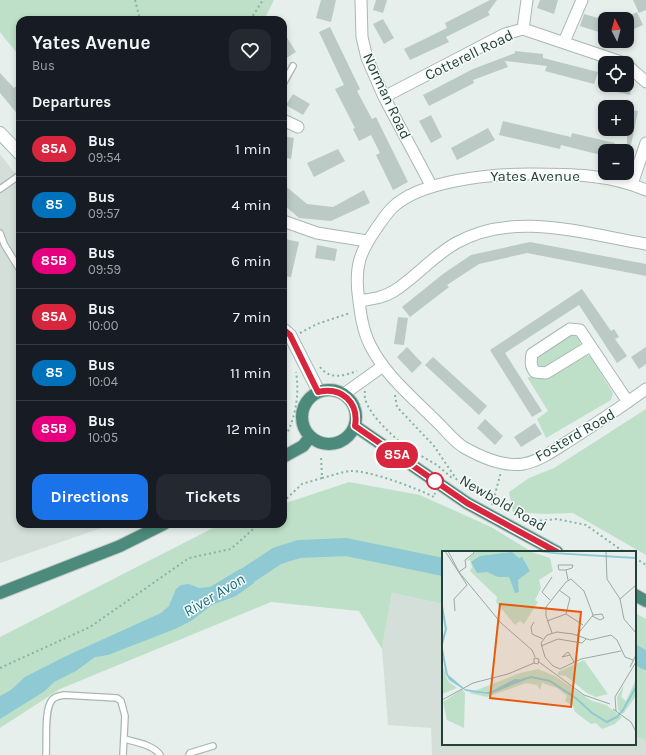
<!DOCTYPE html>
<meta charset="utf-8">
<style>
:root{--surface:#171b24;--page:#242831;--text:#f1f3f6;--muted:#9ea1a6;--line:#363941;--accent:#1a73e8}
body{margin:0;font-family:Karla,sans-serif;background:var(--page);color:var(--text);height:100vh;display:flex;flex-direction:column;font-size:15px;white-space:nowrap}
*{box-sizing:border-box;margin:0}
p{font-size:13px;color:var(--muted)}
.icon{flex:none;width:22px;height:22px;fill:none;stroke:currentColor;stroke-width:2;stroke-linecap:round;stroke-linejoin:round}
.map{position:relative;flex:1;overflow:hidden}
.panel{position:absolute;left:16px;top:16px;width:271px;height:512px;display:flex;flex-direction:column;background:var(--surface);border-radius:12px;box-shadow:0 2px 6px #0003}
.panel>*{flex:none}
.badge{padding:0 8px;border-radius:13px;font-size:14px;line-height:26px}
.needle{width:26px;rotate:354deg}
.tools{position:absolute;left:598px;top:12px;display:grid;gap:8px}
.tools a{display:grid;place-items:center;width:36px;height:36px;border-radius:8px;background:var(--surface);box-shadow:0 2px 6px #0003;font-size:20px}
.map>.badge{position:absolute;translate:-50% -50%;box-shadow:0 0 0 2px #fff}
h2{padding:0 16px;font-size:15px;line-height:36px}
.round{display:grid;place-items:center;flex:none;width:42px;height:42px;border-radius:12px;background:var(--page)}
.overview{display:flex;align-items:center;justify-content:space-between;height:68px;padding:0 16px}
h1{font-size:19px;font-weight:700;line-height:30px}
.cta{display:flex;gap:8px;margin-top:auto;padding:8px 16px}
.cta a{flex:1;height:46px;border-radius:12px;background:var(--accent);color:#fff;font-size:16px;font-weight:700;line-height:46px;text-align:center}
.cta a+a{background:var(--page);color:var(--text)}
ul{padding:0;list-style:none}
li{display:flex;align-items:center;gap:12px;height:56px;padding:0 16px;border-top:1px solid var(--line)}
li div{flex:1}
li b{display:block;font-size:15px}
li em{font-style:normal}
li .badge{min-width:44px;font-weight:700;text-align:center}
.map>svg:first-child{display:block}
.built{fill:#d4dfda}
.green{fill:#bfe0c8}
.water{fill:#8ec9d4}
.lines{fill:none;stroke-linecap:round;stroke-linejoin:round}
.river{stroke:#8ec9d4;stroke-width:18}
.building{fill:#bbcac4}
.service-casing{stroke:#a8b8b2;stroke-width:8}
.minor-casing{stroke:#a8b8b2;stroke-width:13}
.secondary-casing{stroke:#a4bbb3;stroke-width:14}
.trunk-casing{stroke:#c2cac8;stroke-width:14}
.path{stroke:#86b3a5;stroke-width:2;stroke-dasharray:2 3;stroke-linecap:butt}
.service{stroke:#fff;stroke-width:5.5}
.minor{stroke:#fff;stroke-width:11}
.secondary{stroke:#fff;stroke-width:12}
.trunk{stroke:#4c8a7c;stroke-width:12}
.line-casing{stroke:#fff;stroke-width:9}
.line{stroke:#d7263d;stroke-width:6}
.stop-dot{fill:#fff;stroke:#d7263d;stroke-width:2}
.labels{text-anchor:middle;dominant-baseline:central;stroke-width:3;stroke-linejoin:round;paint-order:stroke}
.street-label{font-size:15px;fill:#24423a;stroke:#f7fbf9}
.water-label{font-size:16px;font-style:italic;fill:#1c6f80;stroke:#f7fbf9}
.inset-river{fill:none;stroke:#8ec9d4;stroke-width:2}
.inset-road{fill:none;stroke:#98aaa4;stroke-width:1}
.view{fill:#e8590c;fill-opacity:0.15;stroke:#e8590c;stroke-width:2}
.inset-edge{fill:none;stroke:#24423a;stroke-width:2}
</style>
<div class="map">
<svg width="646" height="755" viewBox="0 0 646 755">
<rect width="100%" height="100%" fill="#e6efeb"/>
<path class="built" d="M 0,154 L 13,171 L 20,175 L 20,524 L 113,524 L 0,563 Z
M 392,593 L 443,604 L 443,744 L 635,744 L 635,736 L 646,741 L 646,755 L 432,755 L 431,728 L 388,725 L 382,649 Z"/>
<path class="green" d="M 0,0 L 274,0 L 264,20 L 20,20 L 20,57 L 0,32 Z
M 571,335 L 576,336 L 581,340 L 580,345 L 544,369 L 538,368 L 535,365 L 536,358 Z
M 583,354 L 590,356 L 613,393 L 611,400 L 546,438 L 537,419 L 548,411 L 527,377 L 549,377 Z
M 646,409 L 646,555 L 573,513 L 544,514 L 513,512 L 509,492 L 529,478 L 554,468 Z
M 349,482 L 420,495 L 491,527 L 532,552 L 443,552 L 443,604 L 392,593 L 382,649 L 359,611 L 271,602 L 60,689 L 0,728 L 0,637 L 215,527 L 223,524 L 283,524 L 283,504 Z
M 635,613 L 646,619 L 646,741 L 635,736 Z"/>
<path class="water" d="M 240,569 L 254,583 L 236,596 L 212,605 L 191,621 L 175,629 L 108,655 L 95,657 L 76,671 L 54,682 L 45,691 L 0,719 L 0,696 L 11,690 L 25,677 L 64,657 L 161,613 L 169,606 L 176,589 L 181,585 L 189,584 L 199,588 L 210,587 Z"/>
<g class="lines">
<path class="river" d="M 227,589 L 277,556 L 299,549 L 346,547 L 443,567
M 635,654 L 646,661"/>
</g>
<path class="building" d="M 321,0 L 336,0 L 331,22 L 316,18 Z
M 376,0 L 387,0 L 383,13 L 373,10 Z
M 490,0 L 497,0 L 488,12 L 490,15 L 446,37 L 449,42 L 410,60 L 404,49 L 447,28 L 445,23 Z
M 540,0 L 558,0 L 554,14 L 537,8 Z
M 633,0 L 646,0 L 646,10 L 639,13 Z
M 637,12 L 643,25 L 627,32 L 627,17 Z
M 584,14 L 605,20 L 605,34 L 580,26 Z
M 383,19 L 394,38 L 384,44 L 373,24 Z
M 330,27 L 360,89 L 357,91 L 372,119 L 376,117 L 408,182 L 393,190 L 376,155 L 380,153 L 371,135 L 359,141 L 353,129 L 355,128 L 335,89 L 344,85 L 319,32 Z
M 283,31 L 296,52 L 283,60 Z
M 515,51 L 543,54 L 543,58 L 598,72 L 594,84 L 545,71 L 547,66 L 505,61 L 508,67 L 473,80 L 474,83 L 429,106 L 423,95 L 473,69 L 515,53 Z
M 0,73 L 14,88 L 20,83 L 20,117 L 0,93 Z
M 600,85 L 632,85 L 630,95 L 599,88 Z
M 293,94 L 310,104 L 303,115 L 286,105 Z
M 627,109 L 638,111 L 631,145 L 627,145 Z
M 431,115 L 442,137 L 431,143 L 419,121 Z
M 503,121 L 571,137 L 572,133 L 615,143 L 613,151 L 605,151 L 605,156 L 561,145 L 560,149 L 499,135 Z
M 488,128 L 495,140 L 457,160 L 451,148 Z
M 283,136 L 294,138 L 291,159 L 283,157 Z
M 338,149 L 345,161 L 314,177 L 307,163 Z
M 283,184 L 307,204 L 333,207 L 364,190 L 370,203 L 331,221 L 299,218 L 283,204 Z
M 285,239 L 299,242 L 291,277 L 283,276 L 283,249 Z
M 530,242 L 646,264 L 646,276 L 527,253 L 479,264 L 447,285 L 449,287 L 410,317 L 402,307 L 443,274 L 471,255 Z
M 317,245 L 337,249 L 335,261 L 315,258 Z
M 582,289 L 611,331 L 614,329 L 619,337 L 615,339 L 627,356 L 617,363 L 579,305 L 505,353 L 542,411 L 532,417 L 490,350 Z
M 398,317 L 408,318 L 404,345 L 394,344 Z
M 407,347 L 422,363 L 412,373 L 397,357 Z
M 646,347 L 646,364 L 639,369 L 631,357 Z
M 433,357 L 487,406 L 479,415 L 425,365 Z
M 485,419 L 503,436 L 495,445 L 477,428 Z
M 535,423 L 542,434 L 521,447 L 514,437 Z"/>
<g class="lines">
<defs>
<path id="service" d="M 283,84 L 293,66
M 0,189 L 20,175
M 0,233 L 4,244 L 20,270
M 124,739 C 135,742 154,745 160,755
M 46,755 C 47,742 44,709 52,700 C 55,696 59,696 64,695 L 117,698 L 121,701 L 125,716 L 123,755
M 189,755 L 190,753 L 213,746"/>
<path id="minor" d="M 361,0 L 362,37 L 367,58 L 384,97 L 432,187
M 523,29 L 527,0
M 564,42 L 582,0
M 627,65 L 646,82
M 384,97 L 505,34 L 523,29 L 624,63
M 283,120 L 298,127
M 632,184 L 646,143
M 646,190 C 609,174 569,174 530,174 C 492,174 420,180 392,208 C 386,214 381,222 376,229 C 360,252 355,266 358,293 C 360,310 362,329 370,345 C 385,375 411,396 434,419 C 444,428 454,442 465,448 C 481,457 504,467 523,464 C 539,461 553,451 567,442 C 594,425 620,408 646,389
M 283,221 L 317,233 L 367,241
M 359,301 C 371,299 383,298 394,291 C 416,277 433,256 456,243 C 514,210 585,234 646,244
M 590,346 L 546,373 L 535,372 C 530,366 531,361 532,354 L 570,329 L 580,330 L 628,402
M 344,394 L 383,366"/>
<path id="secondary" d="M 0,133 L 20,154
M 283,329 L 290,335 L 319,392"/>
<path id="trunk" d="M302 417a27 27 0 1 1 54 0a27 27 0 1 1-54 0Z
M 355,426 L 467,503 L 557,552
M 283,457 L 303,446 L 310,437
M 0,593 L 120,546 L 164,524
M 635,595 L 646,601"/>
</defs>
<use href="#service" class="service-casing"/>
<use href="#minor" class="minor-casing"/>
<use href="#secondary" class="secondary-casing"/>
<use href="#trunk" class="trunk-casing"/>
<path class="path" d="M 135,0 L 140,20
M 250,20 L 263,0
M 300,333 L 317,324 L 350,313
M 320,367 C 330,380 344,376 357,371
M 365,391 C 361,408 390,433 401,443
M 395,395 L 397,407 L 434,446 L 459,483
M 283,440 C 295,422 300,394 296,372
M 413,451 L 437,465 L 452,478
M 322,478 C 331,476 341,472 350,471 C 369,470 416,488 434,497 L 435,493
M 283,502 L 302,484 L 322,478 L 321,455
M 492,505 L 501,472
M 525,522 L 557,519 L 586,525 L 624,552
M 635,558 L 646,565
M 0,668 L 90,627 L 189,558 L 231,549 L 259,524"/>
<use href="#service" class="service"/>
<use href="#minor" class="minor"/>
<use href="#secondary" class="secondary"/>
<use href="#trunk" class="trunk"/>
</g>
<g class="lines">
<defs>
<path id="line" d="M 283,329 L 290,335 L 318,392 C 342,386 359,403 355,426 L 467,503 L 557,552"/>
</defs>
<use href="#line" class="line-casing"/>
<use href="#line" class="line"/>
</g>
<circle class="stop-dot" cx="435" cy="481" r="8"/>
<g class="labels">
<g class="street-label">
<text transform="translate(469 55) rotate(-26)">Cotterell Road</text>
<text transform="translate(387 96) rotate(65)">Norman Road</text>
<text x="535" y="176">Yates Avenue</text>
<text transform="translate(575 435) rotate(-30)">Fosterd Road</text>
<text transform="translate(503 503) rotate(30)">Newbold Road</text>
</g>
<g class="water-label">
<text transform="translate(214 595) rotate(-31)">River Avon</text>
</g>
</g>
<g transform="translate(442 551)">
<rect width="194" height="194" fill="#e6efeb"/>
<path d="M 34,0 L 87,0 L 108,7 L 111,20 L 97,29 L 99,37 L 93,49 L 96,51 L 82,73 L 78,70 L 73,74 L 54,51 L 55,46 L 28,20 L 30,16 L 28,9 L 24,10 ZM 142,109 L 166,143 L 154,146 L 145,142 L 124,125 L 116,124 L 116,121 ZM 0,113 L 6,130 L 15,137 L 0,143 ZM 96,118 L 113,125 L 150,150 L 164,154 L 180,166 L 173,173 L 160,178 L 154,172 L 149,173 L 133,161 L 131,155 L 123,150 L 125,145 L 115,137 L 100,132 L 98,139 L 95,134 L 84,132 L 45,146 L 27,142 L 78,122 ZM 194,128 L 194,145 L 181,163 L 176,159 L 175,146 L 182,134 L 179,146 L 184,150 ZM 20,138 L 23,142 L 22,177 L 5,169 L 1,151 Z" fill="#bfe0c8"/>
<path d="M 91,0 L 194,6 L 194,8 L 112,3 ZM 70,1 L 77,7 L 80,6 L 88,20 L 76,29 L 77,41 L 73,42 L 67,26 L 56,26 L 45,21 L 35,22 L 29,11 L 38,5 ZM 3,121 L 23,138 L 42,141 L 48,141 L 73,128 L 83,129 L 48,143 L 37,142 L 24,140 L 7,129 Z" fill="#8ec9d4"/>
<path class="inset-river" d="M 0,55 L 4,78 L 0,93M 0,98 L 5,124M 79,129 L 89,126 L 108,130 L 135,148 L 150,162 L 165,171 L 175,166 L 181,159 L 194,136"/>
<path class="inset-road" d="M 3,0 L 25,34M 6,0 L 17,21 L 59,72 L 90,99 L 93,106M 164,0 L 165,28 L 178,48 L 182,68 L 194,82M 124,19 L 130,17 L 131,14 L 116,14 L 117,19 L 124,19 L 126,29M 17,21 L 24,16 L 23,9 L 32,2 L 31,0M 117,39 L 128,47 L 124,63M 178,48 L 194,34M 108,49 L 100,41 L 110,26M 13,60 L 12,48 L 25,34M 150,65 L 158,69 L 162,67 L 160,63 L 151,64M 105,70 L 124,63 L 141,74M 92,71 L 89,76 L 90,83 L 101,88M 110,82 L 104,65 L 104,56 L 124,31 L 129,28 L 142,40 L 151,64 L 135,84M 99,95 L 116,88 L 140,92 L 144,88M 179,100 L 139,108 L 118,118 L 111,115 L 103,106 L 99,92 L 105,84 L 115,81 L 131,83 L 148,89 L 169,84 L 175,89 L 183,106 L 191,109M 128,104 L 120,106 L 126,101 L 127,102 L 132,111M 97,111 L 142,144 L 168,153M 188,116 L 194,104M 0,149 L 31,132 L 66,123 L 92,112 L 96,113 L 97,108 L 92,107 L 92,112M 171,158 L 189,171 L 194,181M 174,160 L 173,146 L 194,111"/>
<path class="view" d="M 58,53 L 139,61 L 129,156 L 48,147 Z"/>
<rect width="194" height="194" class="inset-edge"/>
</g>
</svg>
<div class="tools">
<a><svg class="needle" viewBox="-14 -14 28 28"><path d="M0-13l5 13h-10z" fill="#e53935"/><path d="M0 13l5-13h-10z" fill="#9ea1a6"/></svg></a>
<a><svg class="icon" aria-label="locate" viewBox="0 0 24 24"><circle cx="12" cy="12" r="6"/><path d="M12 2v4M12 18v4M2 12h4M18 12h4"/></svg></a>
<a>+</a>
<a>−</a>
</div>
<b class="badge" style="left:397px;top:455px;background:#d7263d;color:#fff">85A</b>
<section class="panel">
<div class="overview"><div><h1>Yates Avenue</h1><p>Bus</p></div><a class="round"><svg class="icon" aria-label="heart" viewBox="0 0 24 24"><path d="M12 20l-8-8c-3-5 5-10 8-4 3-6 11-1 8 4z"/></svg></a></div>
<h2>Departures</h2>
<ul>
<li><span class="badge" style="background:#d7263d;color:#fff">85A</span><div><b>Bus</b><p>09:54</p></div><em>1 min</em></li>
<li><span class="badge" style="background:#0072bc;color:#fff">85</span><div><b>Bus</b><p>09:57</p></div><em>4 min</em></li>
<li><span class="badge" style="background:#e6007e;color:#fff">85B</span><div><b>Bus</b><p>09:59</p></div><em>6 min</em></li>
<li><span class="badge" style="background:#d7263d;color:#fff">85A</span><div><b>Bus</b><p>10:00</p></div><em>7 min</em></li>
<li><span class="badge" style="background:#0072bc;color:#fff">85</span><div><b>Bus</b><p>10:04</p></div><em>11 min</em></li>
<li><span class="badge" style="background:#e6007e;color:#fff">85B</span><div><b>Bus</b><p>10:05</p></div><em>12 min</em></li>
</ul>
<div class="cta"><a>Directions</a><a>Tickets</a></div>
</section>
</div>
